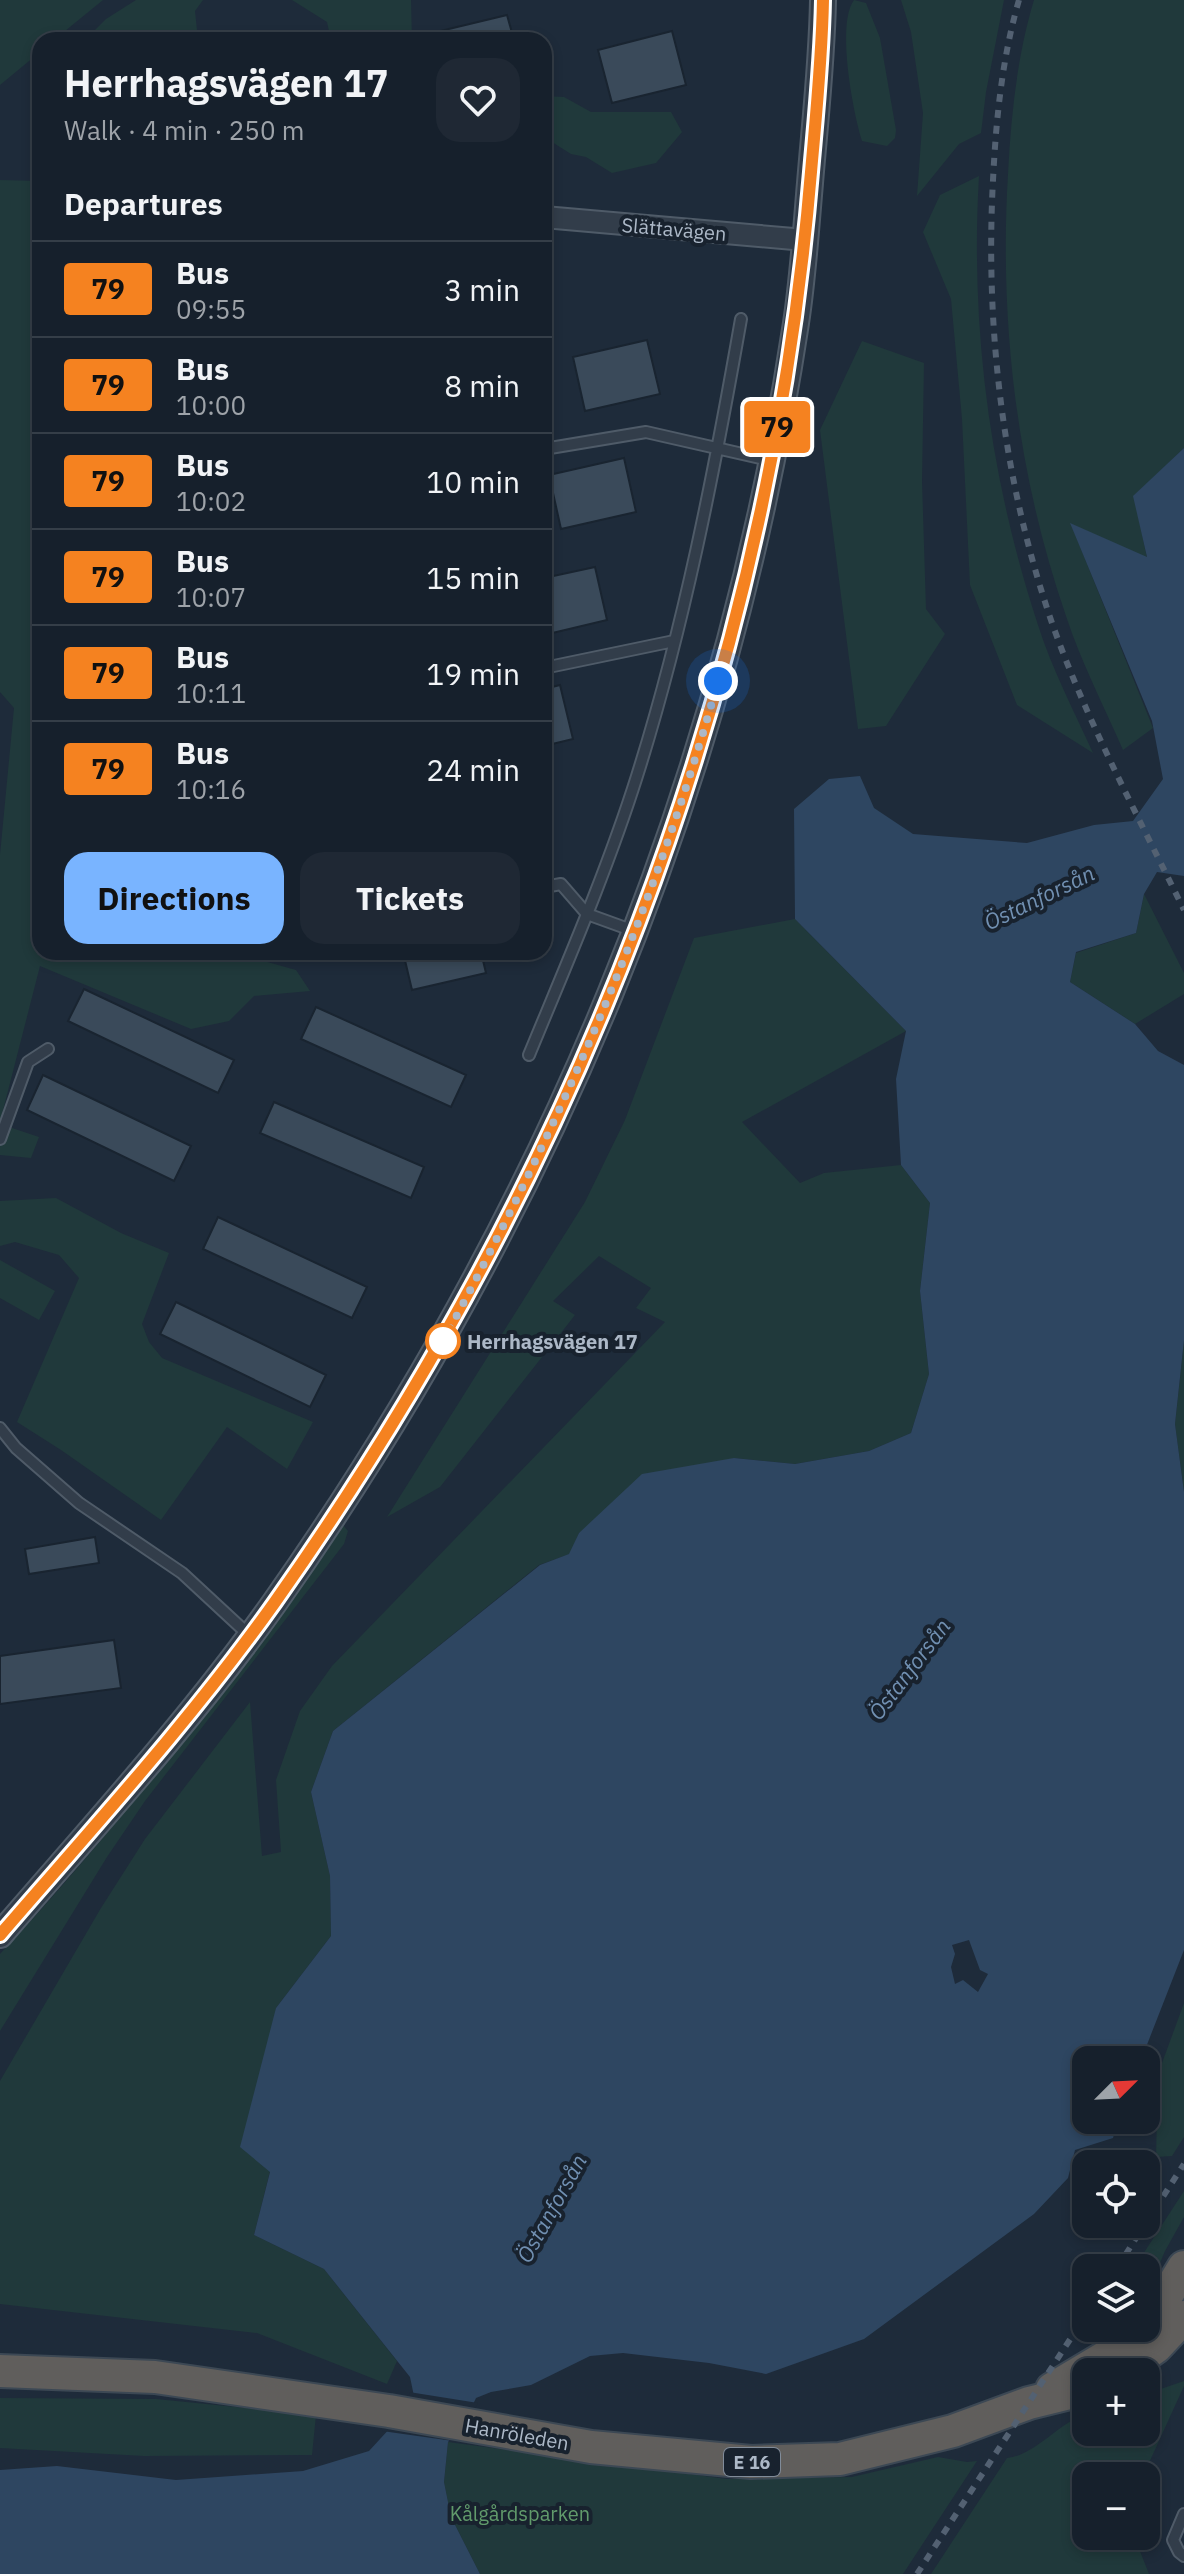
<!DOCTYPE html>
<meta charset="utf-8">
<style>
:root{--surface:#16202c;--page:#1f2834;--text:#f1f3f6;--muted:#9ea3a9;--line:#353e48;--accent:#79b4ff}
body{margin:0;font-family:"IBM Plex Sans",sans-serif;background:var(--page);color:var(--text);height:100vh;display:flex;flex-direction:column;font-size:30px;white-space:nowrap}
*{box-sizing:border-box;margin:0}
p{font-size:26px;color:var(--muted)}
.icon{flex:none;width:44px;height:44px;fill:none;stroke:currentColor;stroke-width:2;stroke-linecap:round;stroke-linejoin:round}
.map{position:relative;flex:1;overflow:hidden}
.sheet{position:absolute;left:32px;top:32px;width:520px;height:928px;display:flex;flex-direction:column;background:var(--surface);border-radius:24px;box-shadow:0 4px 12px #0003,0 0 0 2px var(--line)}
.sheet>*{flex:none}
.badge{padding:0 16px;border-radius:6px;font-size:28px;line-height:52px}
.needle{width:52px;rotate:66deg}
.controls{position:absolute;left:1072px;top:2046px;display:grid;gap:16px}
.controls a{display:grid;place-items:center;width:88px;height:88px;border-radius:16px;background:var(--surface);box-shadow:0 4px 12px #0003,0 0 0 2px var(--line);font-size:40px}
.you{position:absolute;width:40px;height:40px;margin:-20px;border:6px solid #fff;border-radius:50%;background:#1a73e8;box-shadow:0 0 0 12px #1a73e833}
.map>.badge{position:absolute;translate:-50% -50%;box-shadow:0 0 0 4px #fff}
h2{padding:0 32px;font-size:30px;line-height:72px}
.round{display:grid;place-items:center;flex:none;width:84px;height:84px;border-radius:24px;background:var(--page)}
.summary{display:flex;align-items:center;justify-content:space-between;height:136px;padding:0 32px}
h1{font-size:38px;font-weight:700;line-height:60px}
.button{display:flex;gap:16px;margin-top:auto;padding:16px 32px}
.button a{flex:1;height:92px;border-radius:24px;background:var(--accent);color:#111;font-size:32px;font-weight:700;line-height:92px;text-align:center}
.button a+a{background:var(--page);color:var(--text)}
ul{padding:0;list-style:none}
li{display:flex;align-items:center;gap:24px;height:96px;padding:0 32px;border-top:2px solid var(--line)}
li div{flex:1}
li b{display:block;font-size:30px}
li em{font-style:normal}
li .badge{min-width:88px;font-weight:700;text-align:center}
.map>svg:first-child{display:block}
.green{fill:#20393b}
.water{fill:#2e4661;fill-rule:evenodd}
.pier{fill:#1e2b3a}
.building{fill:#3a4a5a;stroke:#192430;stroke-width:2}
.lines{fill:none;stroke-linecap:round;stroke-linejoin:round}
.service-casing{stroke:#4f5b68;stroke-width:14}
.minor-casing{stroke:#4f5b68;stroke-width:24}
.tertiary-casing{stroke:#4f5b68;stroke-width:28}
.trunk-casing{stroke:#3c4854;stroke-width:36}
.service{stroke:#323d4a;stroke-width:10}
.minor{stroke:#323d4a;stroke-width:20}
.tertiary{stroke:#323d4a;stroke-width:24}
.trunk{stroke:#605e5c;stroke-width:32}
.rail{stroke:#536172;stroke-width:6;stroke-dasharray:8 8;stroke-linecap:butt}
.line-casing{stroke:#fff;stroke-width:18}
.line{stroke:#f58220;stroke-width:12}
.walk{stroke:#acb8c7;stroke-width:8;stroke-dasharray:0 14.4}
.stop-dot{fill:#fff;stroke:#f58220;stroke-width:4}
.labels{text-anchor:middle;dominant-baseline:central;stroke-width:8;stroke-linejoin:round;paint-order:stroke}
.shield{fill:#18222e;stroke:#808b99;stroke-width:2}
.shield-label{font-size:18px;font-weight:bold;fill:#acb8c7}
.street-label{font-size:20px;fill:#acb8c7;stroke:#18222e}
.stop-label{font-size:20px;font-weight:bold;fill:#acb8c7;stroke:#18222e;text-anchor:start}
.park-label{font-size:20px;fill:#619a6b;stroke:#18222e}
.water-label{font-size:22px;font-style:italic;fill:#7190b2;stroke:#18222e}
</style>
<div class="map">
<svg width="1184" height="2574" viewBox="0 0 1184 2574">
<rect width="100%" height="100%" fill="#1e2b3a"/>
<path class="green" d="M 0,0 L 103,0 L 54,40 L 40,40 L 40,52 L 0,85 Z
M 136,0 L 203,0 L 195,11 L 198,40 L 85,40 L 106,19 Z
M 292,0 L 411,0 L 412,40 L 331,40 L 327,22 Z
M 854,0 L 866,3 L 880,38 L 896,130 L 895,138 L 887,146 L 862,141 C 853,112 836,24 854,0 Z
M 901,0 L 1004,0 L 986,92 L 981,133 L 959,144 L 917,196 L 923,113 L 911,32 Z
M 1034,0 L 1184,0 L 1184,448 L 1134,496 L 1147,558 L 1071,524 L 1153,728 L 1123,750 C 1104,706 1081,662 1066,616 C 1017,474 999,323 1008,174 C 1011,116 1017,56 1034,0 Z
M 544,96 L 564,97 L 591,112 L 671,112 L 682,132 L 656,163 L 612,173 L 586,157 L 571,154 L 544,137 Z
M 979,176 C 970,328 990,479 1038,625 C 1052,669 1074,711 1093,753 L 1017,705 L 970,585 L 962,419 L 951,299 L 923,232 L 940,195 Z
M 0,180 L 40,181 L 40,952 L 232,952 L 296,970 L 310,991 L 254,996 L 229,1021 L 191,1029 L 40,966 L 0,1122 L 0,855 L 14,708 L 0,692 Z
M 862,341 L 924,363 L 922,481 L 926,609 L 945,634 L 886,726 L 858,729 L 820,430 Z
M 1144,894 L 1184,973 L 1184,994 L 1135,1024 L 1070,982 L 1076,953 L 1136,933 Z
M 795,919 L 906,1031 L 742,1122 L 800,1183 L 824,1173 L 901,1165 L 930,1203 L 920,1291 L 929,1374 L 911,1433 L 869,1451 L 795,1464 L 734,1458 L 579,1533 L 570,1554 L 539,1565 L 333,1731 L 311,1792 L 330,1876 L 331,1936 L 276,2008 L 270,2171 L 254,2235 L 324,2269 L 397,2361 L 387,2384 L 257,2333 L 0,2304 L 0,2081 L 101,1908 L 145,1839 L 250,1702 L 262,1856 L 281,1852 L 276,1780 L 300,1711 L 332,1666 L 665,1322 L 636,1308 L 651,1288 L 599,1256 L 553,1301 L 575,1315 L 440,1487 L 387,1517 L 585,1202 L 625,1120 L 694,938 Z
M 0,1124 L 39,1137 L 31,1158 L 0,1155 Z
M 56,1198 L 121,1233 L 169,1253 L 142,1324 L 149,1342 L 162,1358 L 313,1422 L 287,1469 L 227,1427 L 161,1520 L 61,1450 L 17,1422 L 79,1278 L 59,1255 L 15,1242 L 0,1246 L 0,1201 Z
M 0,1260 L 55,1291 L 39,1320 L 0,1298 Z
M 1184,1340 L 1184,1492 L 1175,1424 Z
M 338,1519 L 348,1531 L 344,1544 L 145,1801 L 107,1857 L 0,2031 L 0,1954 C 77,1873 146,1786 215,1698 C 259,1642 311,1586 338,1519 Z
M 1184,2003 L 1184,2137 L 1172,2156 L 1156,2157 L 1158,2074 Z
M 1184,2191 L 1184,2217 L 1165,2251 L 1146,2296 L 1146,2268 L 1134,2268 Z
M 1184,2381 L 1184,2386 L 1143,2476 L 1086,2476 L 1086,2536 L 1134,2536 L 1149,2574 L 931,2574 L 1007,2458 C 1036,2455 1058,2423 1086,2414 L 1086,2432 L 1146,2432 L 1146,2394 Z
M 0,2398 L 156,2399 L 316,2415 L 312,2455 L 144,2456 L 0,2448 Z
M 448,2442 L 727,2479 L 852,2477 L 938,2457 L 967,2462 L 977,2461 L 903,2574 L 480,2574 L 451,2517 L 444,2482 Z"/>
<path class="water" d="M 1184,448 L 1184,876 L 1157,872 L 1144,894 L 1136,933 L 1076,952 L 1070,982 L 1135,1024 L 1158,1051 L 1184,1065 L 1184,1340 L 1175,1424 L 1184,1492 L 1184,1950 L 1141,2060 L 1086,2060 L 1086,2120 L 1118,2120 L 1113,2138 L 1075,2150 L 1068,2178 L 1034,2214 L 864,2339 L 766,2374 L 709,2363 L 623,2353 L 590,2356 L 531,2385 L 491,2392 L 476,2398 L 466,2419 L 448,2442 L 444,2482 L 451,2517 L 480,2574 L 0,2574 L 0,2470 L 57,2466 L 176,2480 L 303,2471 L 369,2451 L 415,2401 L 410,2377 L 324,2269 L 254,2235 L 270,2172 L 240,2147 L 276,2008 L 331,1936 L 330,1876 L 311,1792 L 333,1731 L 540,1565 L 569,1554 L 579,1533 L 642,1474 L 734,1458 L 795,1464 L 869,1451 L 911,1433 L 929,1374 L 920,1291 L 930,1203 L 901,1165 L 896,1079 L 906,1031 L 795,919 L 794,809 L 829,779 L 860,776 L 874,808 L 913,834 L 1027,843 L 1094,825 L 1133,821 L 1163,779 L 1152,721 L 1070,523 L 1147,557 L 1133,496 ZM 969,1940 L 980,1970 L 988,1974 L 978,1992 L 963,1980 L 955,1984 L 951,1967 L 955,1954 L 952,1945 Z"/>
<path class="pier" d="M 409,2392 L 478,2403 L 469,2421 L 453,2441 L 382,2431 L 411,2399 Z"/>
<path class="building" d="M 507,15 L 514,40 L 429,40 L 428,34 Z
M 672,31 L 686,85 L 612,103 L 598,50 Z
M 647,340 L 660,394 L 585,411 L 573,357 Z
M 624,458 L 636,512 L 561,529 L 549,475 Z
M 595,567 L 607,620 L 544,635 L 544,578 Z
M 560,685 L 573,739 L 544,746 L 544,689 Z
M 403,952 L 481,952 L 486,973 L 412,990 Z
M 84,989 L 234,1060 L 218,1093 L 68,1021 Z
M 316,1007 L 466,1075 L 451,1107 L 301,1039 Z
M 43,1075 L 191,1146 L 174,1181 L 27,1110 Z
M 274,1102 L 424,1167 L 411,1198 L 260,1133 Z
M 218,1217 L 367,1287 L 352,1318 L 203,1249 Z
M 176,1302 L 326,1375 L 310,1407 L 160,1334 Z
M 95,1537 L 99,1563 L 29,1574 L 25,1549 Z
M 114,1640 L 121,1688 L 0,1704 L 0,1656 Z"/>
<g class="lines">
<defs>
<path id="service" d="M 544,449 L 646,432 L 769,460
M 544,668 L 674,641
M 544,887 L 561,884 L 587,914 L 634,931
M 529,1055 C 567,963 607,871 637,776 C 684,627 714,473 741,319
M 0,1139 L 28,1062 L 48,1049
M 0,1428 L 16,1448 L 79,1503 L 182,1573 L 250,1636
M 1184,2514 L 1173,2540 L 1179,2552 L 1184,2556"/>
<path id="minor" d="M 544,217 L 805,240"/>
<path id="tertiary" d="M 0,1935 C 94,1826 192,1719 275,1602 C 545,1219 726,787 796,323 C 803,277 806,230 810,183 C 815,122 822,61 823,0"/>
<path id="trunk" d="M 1146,2323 L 1160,2306 L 1184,2267
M 0,2371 L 155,2377 L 389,2411 L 591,2447 L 751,2462 L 840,2459 L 953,2431 L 1029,2403 L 1086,2389
M 1121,2372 L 1156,2347 L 1184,2317
M 1052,2389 L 1114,2352 L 1141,2328"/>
</defs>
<use href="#service" class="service-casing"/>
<use href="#minor" class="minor-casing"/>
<use href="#tertiary" class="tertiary-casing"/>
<use href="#trunk" class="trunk-casing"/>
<use href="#service" class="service"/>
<use href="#minor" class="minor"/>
<use href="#tertiary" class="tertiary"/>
<use href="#trunk" class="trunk"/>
<path class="rail" d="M 1019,0 C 1002,58 996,120 993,180 C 985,329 1003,481 1052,623 C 1087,722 1138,816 1184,910
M 1146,2223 L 1184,2164
M 1117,2268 L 1145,2224
M 917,2574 L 1086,2315"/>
</g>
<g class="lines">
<defs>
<path id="line" d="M 0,1935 C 94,1826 192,1719 275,1602 C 573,1180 768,689 811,172 C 816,115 822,58 823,0"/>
</defs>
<use href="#line" class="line-casing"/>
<use href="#line" class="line"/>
<path class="walk" d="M 443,1341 C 557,1131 654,912 718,681"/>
</g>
<circle class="stop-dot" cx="443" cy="1341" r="16"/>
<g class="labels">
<rect class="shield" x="724" y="2448" width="56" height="28" rx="6"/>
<g class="shield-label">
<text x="752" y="2462">E 16</text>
</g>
<g class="street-label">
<text transform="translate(674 229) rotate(5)">Slättavägen</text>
<text transform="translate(517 2434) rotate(10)">Hanröleden</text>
</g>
<g class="stop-label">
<text x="467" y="1341">Herrhagsvägen 17</text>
</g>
<g class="park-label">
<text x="520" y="2513">Kålgårdsparken</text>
</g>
<g class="water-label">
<text transform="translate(1039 897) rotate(-26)">Östanforsån</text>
<text transform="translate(909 1669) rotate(-53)">Östanforsån</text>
<text transform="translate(551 2208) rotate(-61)">Östanforsån</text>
</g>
</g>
</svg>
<div class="controls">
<a><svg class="needle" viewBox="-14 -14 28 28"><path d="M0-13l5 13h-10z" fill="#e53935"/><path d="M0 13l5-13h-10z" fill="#9ea3a9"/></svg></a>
<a><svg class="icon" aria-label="locate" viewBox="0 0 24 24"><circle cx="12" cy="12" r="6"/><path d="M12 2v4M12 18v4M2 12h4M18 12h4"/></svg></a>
<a><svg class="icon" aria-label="layers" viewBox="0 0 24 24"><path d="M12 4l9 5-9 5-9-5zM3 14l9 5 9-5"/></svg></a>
<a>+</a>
<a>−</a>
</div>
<div class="you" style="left:718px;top:681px"></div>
<b class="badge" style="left:777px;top:427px;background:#f58220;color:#111">79</b>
<section class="sheet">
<div class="summary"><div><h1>Herrhagsvägen 17</h1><p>Walk · 4 min · 250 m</p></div><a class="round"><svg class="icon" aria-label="heart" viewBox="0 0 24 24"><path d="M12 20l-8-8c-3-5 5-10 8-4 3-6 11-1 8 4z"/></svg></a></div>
<h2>Departures</h2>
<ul>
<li><span class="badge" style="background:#f58220;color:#111">79</span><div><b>Bus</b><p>09:55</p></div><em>3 min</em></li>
<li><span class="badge" style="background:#f58220;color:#111">79</span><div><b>Bus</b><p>10:00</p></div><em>8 min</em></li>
<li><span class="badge" style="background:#f58220;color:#111">79</span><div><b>Bus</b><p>10:02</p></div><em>10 min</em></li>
<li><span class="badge" style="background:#f58220;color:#111">79</span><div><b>Bus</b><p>10:07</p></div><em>15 min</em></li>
<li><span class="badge" style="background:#f58220;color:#111">79</span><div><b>Bus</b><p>10:11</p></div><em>19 min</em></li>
<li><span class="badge" style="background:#f58220;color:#111">79</span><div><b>Bus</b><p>10:16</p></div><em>24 min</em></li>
</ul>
<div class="button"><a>Directions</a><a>Tickets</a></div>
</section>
</div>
